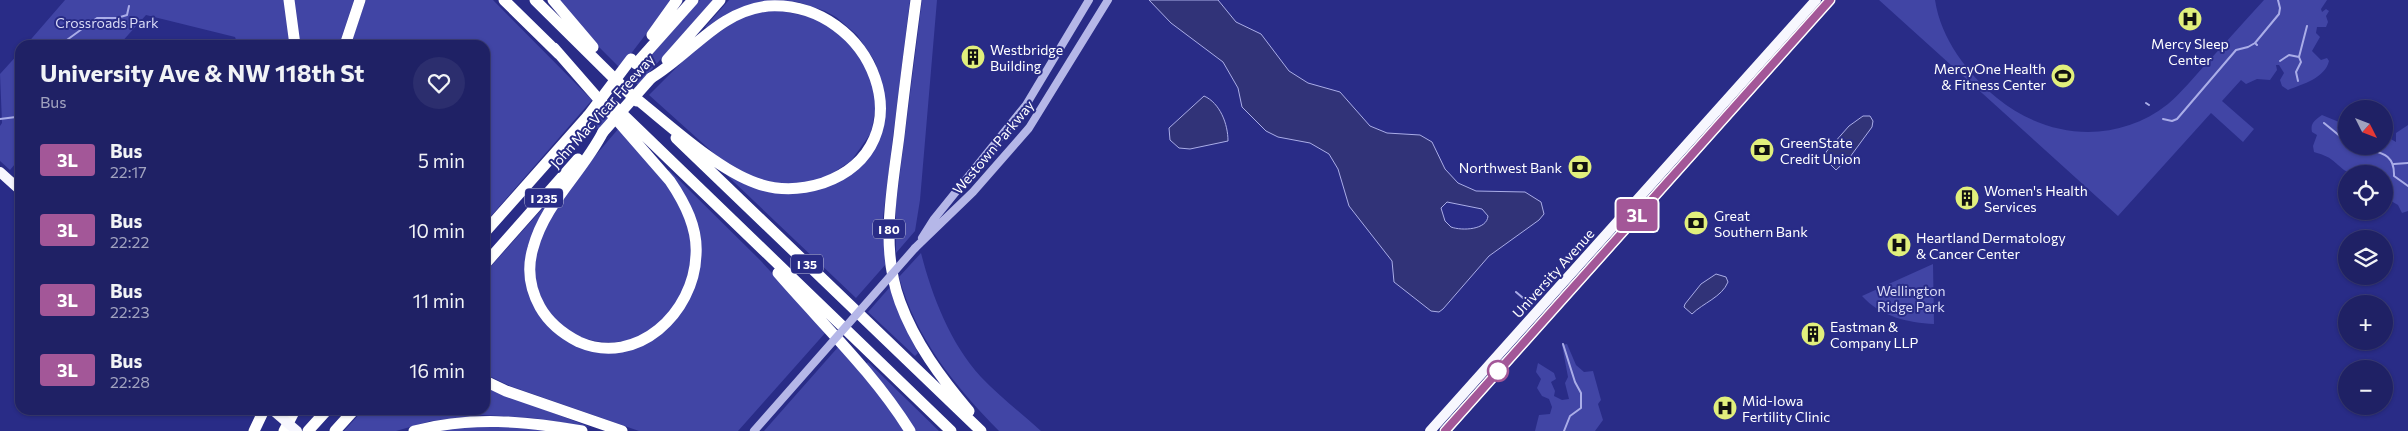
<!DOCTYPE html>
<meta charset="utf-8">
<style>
:root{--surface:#1f2165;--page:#2c2e6e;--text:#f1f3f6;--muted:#a1a3bf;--line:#3c3e79}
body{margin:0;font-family:Commissioner,sans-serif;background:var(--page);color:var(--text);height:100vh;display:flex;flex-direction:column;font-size:19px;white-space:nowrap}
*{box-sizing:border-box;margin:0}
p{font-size:16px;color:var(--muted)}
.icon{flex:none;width:28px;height:28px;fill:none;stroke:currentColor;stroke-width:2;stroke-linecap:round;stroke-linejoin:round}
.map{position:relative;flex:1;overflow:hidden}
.side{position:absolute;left:15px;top:40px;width:475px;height:375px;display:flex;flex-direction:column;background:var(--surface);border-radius:15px;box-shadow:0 1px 4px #0004,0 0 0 1px var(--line)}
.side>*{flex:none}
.badge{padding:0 10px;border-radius:4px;font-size:18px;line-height:32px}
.needle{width:32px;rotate:132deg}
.tools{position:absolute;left:2338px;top:100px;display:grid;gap:10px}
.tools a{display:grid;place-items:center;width:55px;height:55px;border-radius:50%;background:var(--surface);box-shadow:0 1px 4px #0004,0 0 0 1px var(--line);font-size:25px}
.map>.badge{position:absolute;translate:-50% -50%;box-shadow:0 0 0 2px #fff}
.round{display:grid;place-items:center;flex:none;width:52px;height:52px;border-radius:26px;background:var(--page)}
.head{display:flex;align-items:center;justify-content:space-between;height:85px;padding:0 25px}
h1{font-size:24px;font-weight:700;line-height:38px}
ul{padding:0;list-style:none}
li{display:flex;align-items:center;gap:15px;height:70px;padding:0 25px}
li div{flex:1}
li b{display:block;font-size:19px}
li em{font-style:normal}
li .badge{min-width:55px;font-weight:700;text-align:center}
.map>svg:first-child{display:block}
.green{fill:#4145a5}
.water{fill:#313378;stroke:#aaade8;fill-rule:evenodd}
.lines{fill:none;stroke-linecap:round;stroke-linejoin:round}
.stream{stroke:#aaade8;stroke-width:2}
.minor{stroke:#b5b7e8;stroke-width:8}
.major{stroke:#f7f7fe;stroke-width:10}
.highway{stroke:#fff;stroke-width:11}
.minor-bridge{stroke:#b5b7e8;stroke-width:8}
.major-bridge{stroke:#f7f7fe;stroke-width:10}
.highway-bridge{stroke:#fff;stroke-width:11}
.line-casing{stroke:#fff;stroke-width:11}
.line{stroke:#a35798;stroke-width:8}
.stop-dot{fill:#fff;stroke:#a35798;stroke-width:2.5}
.labels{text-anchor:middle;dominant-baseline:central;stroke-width:4;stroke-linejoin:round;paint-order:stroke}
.shield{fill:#292c87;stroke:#bfc0db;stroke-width:1}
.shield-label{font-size:12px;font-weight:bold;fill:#fff}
.park-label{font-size:14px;fill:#d9daf6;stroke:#292c87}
.poi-label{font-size:14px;fill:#fff;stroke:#292c87;text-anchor:start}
.street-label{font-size:14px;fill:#fff;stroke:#292c87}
</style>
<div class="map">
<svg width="2408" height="431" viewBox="0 0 2408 431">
<rect width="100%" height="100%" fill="#292c87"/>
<path class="green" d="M 65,0 L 286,0 L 292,45 L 238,45 L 235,37 L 146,15 L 119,45 L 26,45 Z
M 293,0 L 354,0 L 339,45 L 299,45 Z
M 366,0 L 493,0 L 592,100 L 485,223 L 485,45 L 350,45 Z
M 559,0 L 672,0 L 620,68 L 594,42 Z
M 700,0 L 713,0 L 638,85 L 631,78 Z
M 729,0 L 910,0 L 883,217 L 886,264 L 856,298 L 716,165 L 777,191 L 852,170 L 885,111 L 879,73 L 874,60 L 857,35 L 836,17 L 825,11 L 798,2 L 785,1 L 771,1 L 707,28 L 705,27 Z
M 922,0 L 937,0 L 920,200 L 915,231 L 896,253 L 896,204 Z
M 1879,0 L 1935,0 C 1941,39 1967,73 1997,98 C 2047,139 2116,145 2168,104 C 2182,92 2193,78 2205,65 C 2225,43 2244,22 2264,0 L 2327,0 L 2321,9 L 2322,12 L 2326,9 L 2329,11 L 2326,16 L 2328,22 L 2326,27 L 2317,27 L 2316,33 L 2320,37 L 2312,51 L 2321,60 L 2327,58 L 2329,61 C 2325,78 2303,84 2288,90 L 2282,86 L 2280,80 L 2284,73 L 2279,65 L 2276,65 L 2277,70 L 2270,80 L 2257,79 L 2246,84 L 2241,80 L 2222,101 L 2254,129 L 2243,142 L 2211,113 L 2118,216 Z
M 772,9 L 825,20 L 862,54 L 877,100 L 871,133 L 851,161 L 828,176 L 806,183 L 783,184 L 756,179 L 718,157 L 649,95 L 697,47 L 745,15 Z
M 20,52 L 20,158 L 10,170 L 0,161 L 0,126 L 2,123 L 0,74 Z
M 601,110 L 609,118 L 599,128 L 595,129 L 592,125 L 592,120 Z
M 2346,114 L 2346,146 L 2384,146 L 2384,135 L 2396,142 L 2396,133 L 2408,125 L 2408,211 L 2402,213 L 2398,205 L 2384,197 L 2384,174 C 2372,174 2354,177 2344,170 C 2331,159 2331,157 2314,152 L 2313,146 L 2317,135 L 2312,132 C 2310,123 2315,120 2322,115 L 2339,122 Z
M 619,128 C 632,144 645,159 658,175 C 664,181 671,188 675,195 C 681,206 690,225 691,237 C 697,298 651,357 587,339 C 565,333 550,317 541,297 C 532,277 533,251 542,231 C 561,193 592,160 619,128 Z
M 669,170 L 760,260 L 826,332 L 738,431 L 639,431 L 510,386 L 485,374 L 485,273 L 550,200 L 531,242 L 541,314 L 601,351 L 672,322 L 700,252 L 666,172 Z
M 921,253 C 932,296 950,343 981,377 C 999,396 1021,413 1041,431 L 999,431 C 955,386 916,339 899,277 Z
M 1933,264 L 1934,324 C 1908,323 1880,316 1862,296 Z
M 890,287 L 902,320 L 918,353 L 915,356 L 868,312 Z
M 1567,344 L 1576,365 L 1584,372 L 1593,371 L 1601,400 L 1598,404 L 1603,420 L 1595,431 L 1535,431 L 1539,415 L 1550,414 L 1552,407 L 1549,399 L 1542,396 L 1537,388 L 1541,379 L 1536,372 L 1538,363 L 1554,373 L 1556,379 L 1551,382 L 1555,391 L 1554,396 L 1562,400 L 1569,399 L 1565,383 L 1568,377 L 1562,345 Z
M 839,346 L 908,431 L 764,431 Z
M 868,362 L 939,431 L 913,431 L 864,366 Z
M 485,387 L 590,427 L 534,418 L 483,415 L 431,421 L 396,431 L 344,431 L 363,410 L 485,410 Z
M 483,424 L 561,431 L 428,431 Z"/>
<path class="water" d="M 1149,0 L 1218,0 L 1236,22 L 1261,34 L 1289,71 L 1308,83 L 1340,92 L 1370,126 L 1387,133 L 1420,135 L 1432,142 L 1445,169 L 1458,183 L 1476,191 L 1525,192 L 1541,202 L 1544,214 L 1539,220 L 1489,256 L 1443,309 L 1439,312 L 1431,311 L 1394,282 L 1392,261 L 1349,206 L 1338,169 L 1329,154 L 1310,143 L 1278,137 L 1266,131 L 1242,107 L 1238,88 L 1223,62 L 1171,23 ZM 1447,202 L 1482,209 L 1488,216 C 1487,230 1462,231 1451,227 L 1445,221 L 1441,208 Z
M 1204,96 C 1220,103 1228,124 1228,141 L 1190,149 L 1179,148 L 1170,140 L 1169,128 Z
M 1863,116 L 1870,116 L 1873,121 L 1872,127 L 1850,157 L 1836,170 L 1826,160 L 1826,152 L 1849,126 Z
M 1716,274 L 1726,277 L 1728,282 C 1722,297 1703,303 1692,314 L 1684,307 L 1685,304 L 1701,284 Z"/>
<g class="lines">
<path class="stream" d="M 2255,43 L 2279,14 L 2280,8 L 2278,0
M 60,45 L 97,18 L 117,18 L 127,15 L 129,6
M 2299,57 L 2307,26
M 2280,61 L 2289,55 L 2299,57 L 2301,62 L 2296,72 L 2298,81
M 2146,103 L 2149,105
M 0,119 L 16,117 L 20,112
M 2163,119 L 2172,121 L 2177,119 L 2236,50 L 2248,47 L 2255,43 L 2257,45
M 2324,123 L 2346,141
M 2360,146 C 2378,153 2395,152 2394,176 L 2408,186
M 2394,164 L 2408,163
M 1516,292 L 1523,298
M 1563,344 L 1575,382 L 1581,393 L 1581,408 L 1570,416 L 1564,431"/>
<path class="minor" d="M 922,238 L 934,219 L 1026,105 L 1089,0
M 915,248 L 973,192 L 1029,128 L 1108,0"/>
<path class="major" d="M 0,172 L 20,190
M 1430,431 L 1816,0
M 1445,431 L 1830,0"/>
<path class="highway" d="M 289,0 L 295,45
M 504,0 L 559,54
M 535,0 L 637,101
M 553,0 L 593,47
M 916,0 C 910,45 904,91 899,136 C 892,191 880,248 900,302 C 915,343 941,378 969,411
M 652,35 L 677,0
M 345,45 L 360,0
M 554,48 L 670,181 C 685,203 698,228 696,255 C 694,313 637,367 579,342 C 563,334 549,323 540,307 C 530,289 527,268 533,248 C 545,203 582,173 603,132
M 667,60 L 720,0
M 636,64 L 693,0
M 633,96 C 667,123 716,169 756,183 C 778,191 801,190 823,183 C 930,145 873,0 768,6 C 719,11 691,54 651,78
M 614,106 L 951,431
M 676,138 L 981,431
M 485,232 L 588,116
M 485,264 L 578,159
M 778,273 C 823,325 874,373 910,431
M 485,381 L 506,391 L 622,431
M 254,431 L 264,410
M 284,431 L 295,410
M 308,431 L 327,410
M 335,431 L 354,410
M 414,431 C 471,416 525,421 582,431"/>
<path class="minor-bridge" d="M 754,431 L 915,248"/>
<path class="major-bridge" d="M 276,413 L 297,431"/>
<path class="highway-bridge" d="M 588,116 L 631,59
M 603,132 L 651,78"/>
</g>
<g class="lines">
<defs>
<path id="line" d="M 1445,431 L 1830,0"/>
</defs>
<use href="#line" class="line-casing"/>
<use href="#line" class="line"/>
</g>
<defs>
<symbol id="hospital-disc" viewBox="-11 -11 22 22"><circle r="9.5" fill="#e1ef7c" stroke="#292c87"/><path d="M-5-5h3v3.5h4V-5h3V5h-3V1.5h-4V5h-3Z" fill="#111"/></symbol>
<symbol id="building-disc" viewBox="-11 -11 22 22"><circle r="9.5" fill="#e1ef7c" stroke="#292c87"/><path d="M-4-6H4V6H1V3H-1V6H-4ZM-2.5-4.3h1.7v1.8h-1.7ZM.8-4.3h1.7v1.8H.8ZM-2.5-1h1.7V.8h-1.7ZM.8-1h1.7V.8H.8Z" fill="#111"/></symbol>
<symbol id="stadium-disc" viewBox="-11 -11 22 22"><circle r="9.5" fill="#e1ef7c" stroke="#292c87"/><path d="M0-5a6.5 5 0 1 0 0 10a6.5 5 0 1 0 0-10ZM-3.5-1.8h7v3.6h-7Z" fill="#111"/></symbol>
<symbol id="bank-disc" viewBox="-11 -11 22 22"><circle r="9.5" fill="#e1ef7c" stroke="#292c87"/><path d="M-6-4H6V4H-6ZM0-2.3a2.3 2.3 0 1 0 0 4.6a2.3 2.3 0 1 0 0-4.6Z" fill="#111"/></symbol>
</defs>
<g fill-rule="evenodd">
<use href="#hospital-disc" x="2176" y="5" width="28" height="28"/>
<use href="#building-disc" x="959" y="43" width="28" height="28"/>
<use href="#stadium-disc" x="2049" y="62" width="28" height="28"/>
<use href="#bank-disc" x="1748" y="136" width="28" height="28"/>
<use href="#bank-disc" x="1566" y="153" width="28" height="28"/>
<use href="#building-disc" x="1953" y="184" width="28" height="28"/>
<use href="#bank-disc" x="1682" y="209" width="28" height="28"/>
<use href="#hospital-disc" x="1885" y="231" width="28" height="28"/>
<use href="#building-disc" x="1799" y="320" width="28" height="28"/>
<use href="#hospital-disc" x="1711" y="394" width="28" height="28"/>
</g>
<circle class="stop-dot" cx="1498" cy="371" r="10"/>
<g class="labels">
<g class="shield">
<rect x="525" y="188.5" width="38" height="19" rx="4"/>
<rect x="873" y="219.5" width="32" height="19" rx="4"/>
<rect x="791" y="254.5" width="32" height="19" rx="4"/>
</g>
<g class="shield-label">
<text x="544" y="198">I 235</text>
<text x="889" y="229">I 80</text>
<text x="807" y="264">I 35</text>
</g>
<g class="park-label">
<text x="107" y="22">Crossroads Park</text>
<text x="1911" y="290">Wellington<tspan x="1911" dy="16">Ridge Park</tspan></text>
</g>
<g class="poi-label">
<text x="2190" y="43" text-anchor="middle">Mercy Sleep<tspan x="2190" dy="16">Center</tspan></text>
<text x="990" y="49">Westbridge<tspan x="990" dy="16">Building</tspan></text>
<text x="2046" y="68" text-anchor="end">MercyOne Health<tspan x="2046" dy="16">&amp; Fitness Center</tspan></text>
<text x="1780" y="142">GreenState<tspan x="1780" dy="16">Credit Union</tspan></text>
<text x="1562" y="167" text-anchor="end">Northwest Bank</text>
<text x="1984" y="190">Women's Health<tspan x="1984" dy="16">Services</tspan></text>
<text x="1714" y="215">Great<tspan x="1714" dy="16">Southern Bank</tspan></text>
<text x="1916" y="237">Heartland Dermatology<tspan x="1916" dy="16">&amp; Cancer Center</tspan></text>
<text x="1830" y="326">Eastman &amp;<tspan x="1830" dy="16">Company LLP</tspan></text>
<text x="1742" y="400">Mid-Iowa<tspan x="1742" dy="16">Fertility Clinic</tspan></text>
</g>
<g class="street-label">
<text transform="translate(602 111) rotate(-48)">John MacVicar Freeway</text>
<text transform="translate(993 147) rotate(-50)">Westown Parkway</text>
<text transform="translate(1553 273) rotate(-48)">University Avenue</text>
</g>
</g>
</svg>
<div class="tools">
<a><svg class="needle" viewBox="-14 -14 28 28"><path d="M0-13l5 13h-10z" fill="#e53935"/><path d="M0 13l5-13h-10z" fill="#a1a3bf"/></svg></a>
<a><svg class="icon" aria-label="locate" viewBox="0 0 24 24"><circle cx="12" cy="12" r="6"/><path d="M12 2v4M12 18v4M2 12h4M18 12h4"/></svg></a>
<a><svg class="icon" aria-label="layers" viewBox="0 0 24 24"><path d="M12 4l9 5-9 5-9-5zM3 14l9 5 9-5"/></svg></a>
<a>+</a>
<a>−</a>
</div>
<b class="badge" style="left:1637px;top:215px;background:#a35798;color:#fff">3L</b>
<section class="side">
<div class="head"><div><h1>University Ave &amp; NW 118th St</h1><p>Bus</p></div><a class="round"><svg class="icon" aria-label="heart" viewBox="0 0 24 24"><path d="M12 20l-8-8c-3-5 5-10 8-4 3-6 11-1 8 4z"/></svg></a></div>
<ul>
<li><span class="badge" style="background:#a35798;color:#fff">3L</span><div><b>Bus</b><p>22:17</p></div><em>5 min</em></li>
<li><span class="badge" style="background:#a35798;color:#fff">3L</span><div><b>Bus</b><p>22:22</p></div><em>10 min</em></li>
<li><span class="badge" style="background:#a35798;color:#fff">3L</span><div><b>Bus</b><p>22:23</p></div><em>11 min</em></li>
<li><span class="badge" style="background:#a35798;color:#fff">3L</span><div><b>Bus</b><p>22:28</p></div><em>16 min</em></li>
</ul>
</section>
</div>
